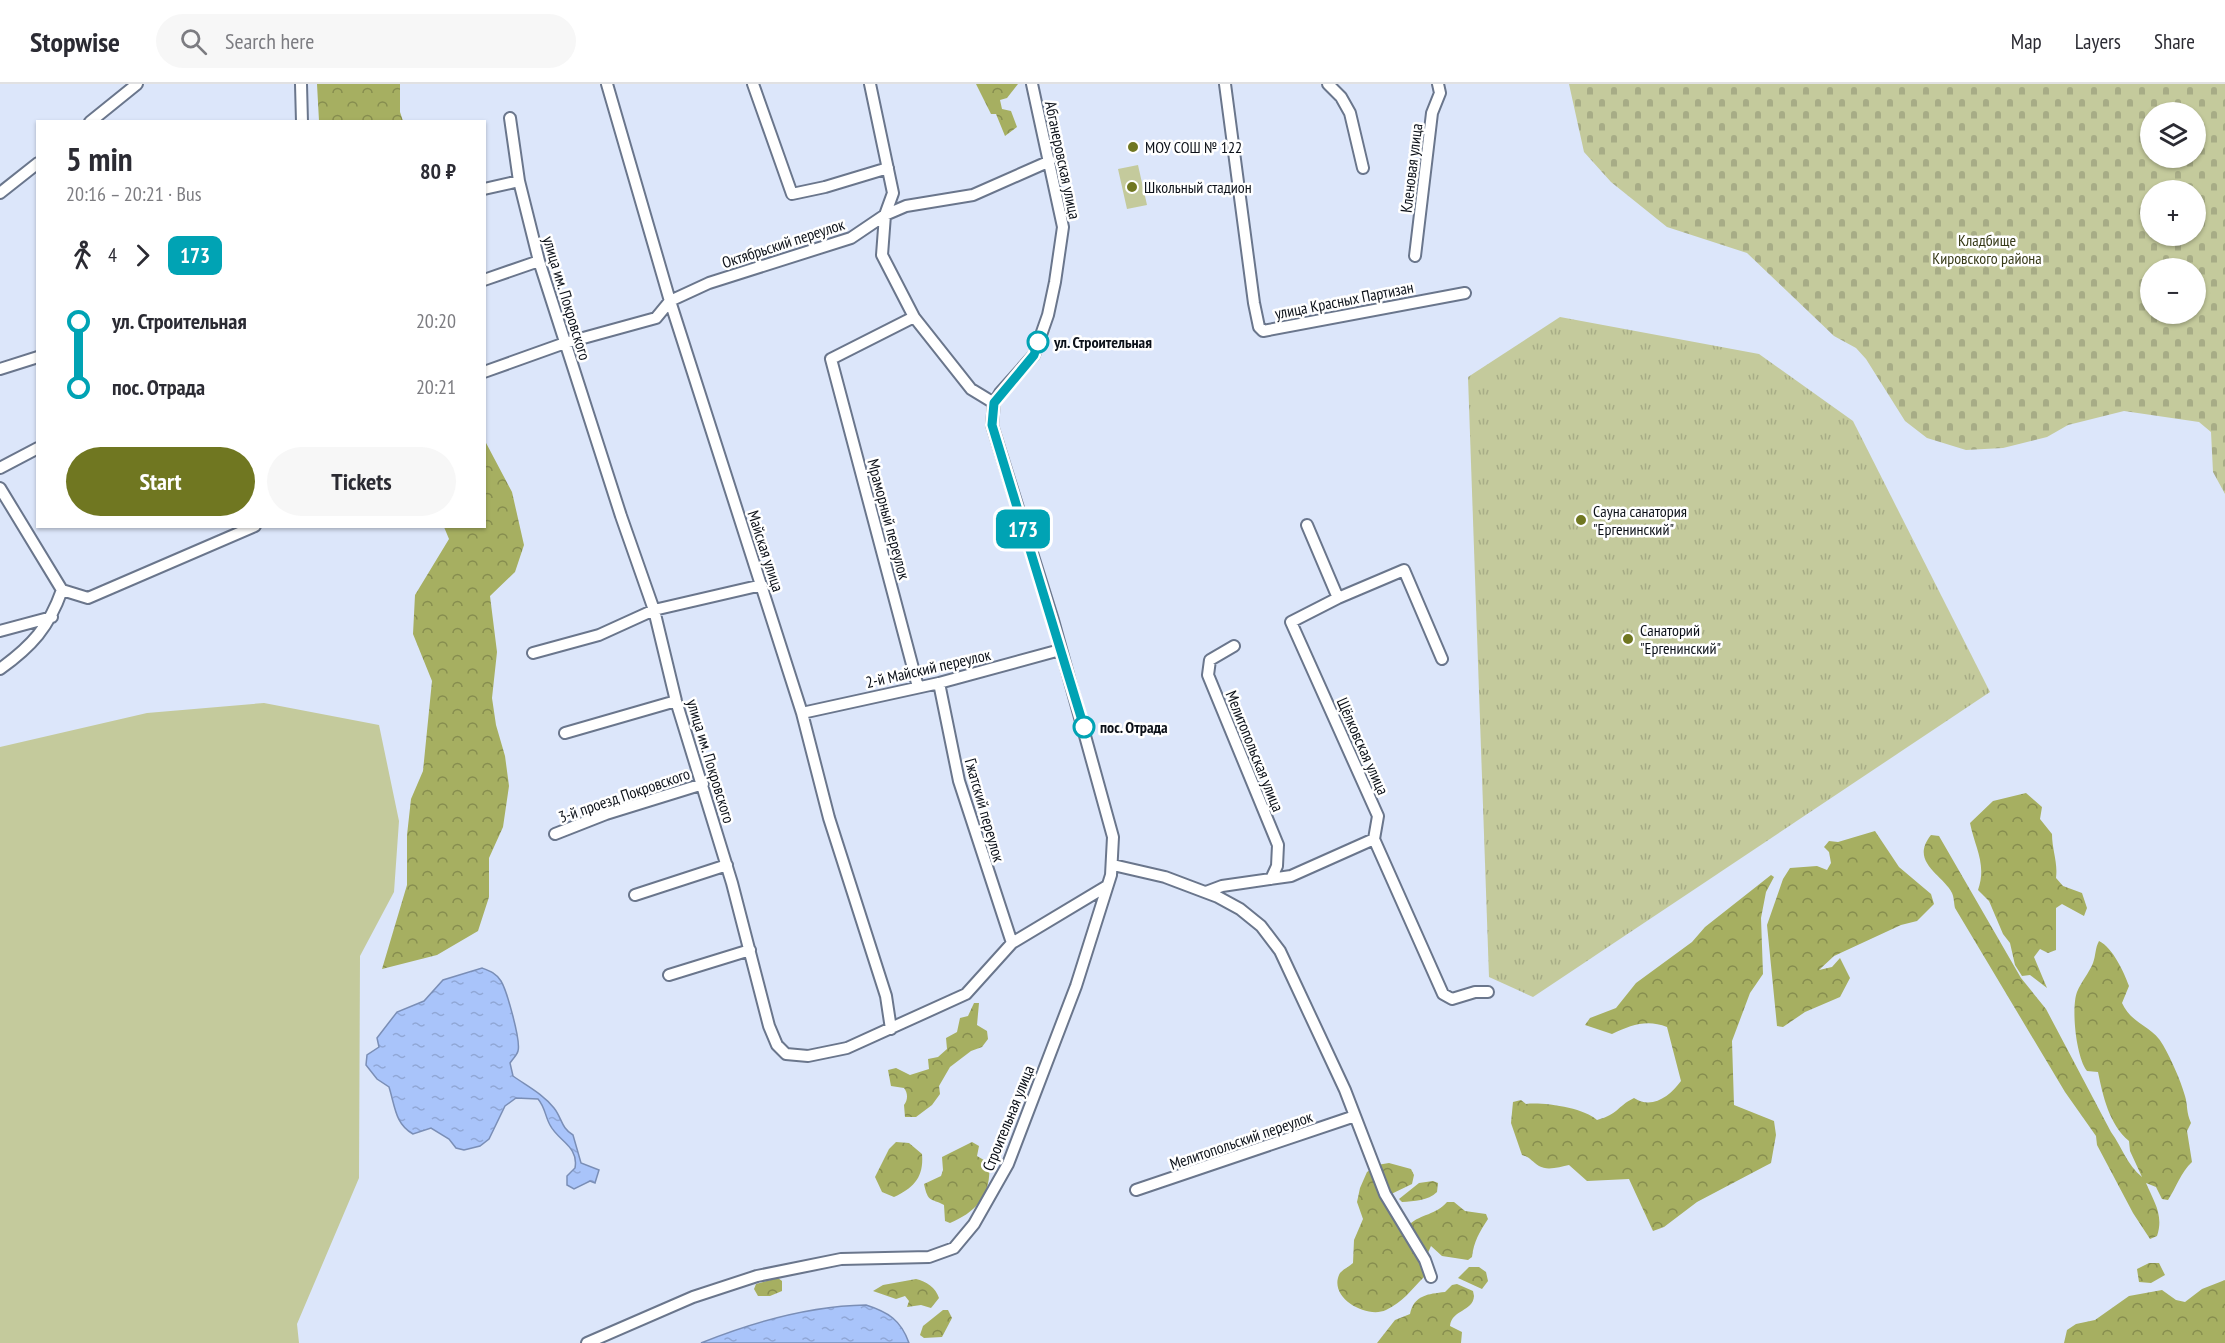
<!DOCTYPE html>
<meta charset="utf-8">
<style>
:root{--surface:#fff;--page:#f7f7f7;--text:#2b2b33;--muted:#7c7c81;--line:#e1e1e2;--accent:#707721}
body{margin:0;font-family:"PT Sans Narrow",sans-serif;background:var(--page);color:var(--text);height:100vh;display:flex;flex-direction:column;font-size:22px;white-space:nowrap}
*{box-sizing:border-box;margin:0}
p{font-size:20px;color:var(--muted)}
.icon{flex:none;width:33px;height:33px;fill:none;stroke:currentColor;stroke-width:2;stroke-linecap:round;stroke-linejoin:round}
.map{position:relative;flex:1;overflow:hidden}
.panel{position:absolute;left:36px;top:36px;width:450px;height:408px;display:flex;flex-direction:column;background:var(--surface);border-radius:0px;box-shadow:0 2px 4px #0004}
.panel>*{flex:none}
.badge{padding:0 12px;border-radius:9px;font-size:21px;line-height:39px}
.controls{position:absolute;left:2140px;top:18px;display:grid;gap:12px}
.controls a{display:grid;place-items:center;width:66px;height:66px;border-radius:50%;background:var(--surface);box-shadow:0 2px 4px #0004;font-size:30px}
.map>.badge{position:absolute;translate:-50% -50%;box-shadow:0 0 0 3px #fff}
.legs{display:flex;align-items:center;gap:9px;height:66px;padding:0 30px;font-size:20px}
.legs p{margin-inline-start:auto}
.overview{display:flex;align-items:center;justify-content:space-between;height:102px;padding:0 30px}
h1{font-size:33px;font-weight:700;line-height:45px}
.cta{display:flex;gap:12px;margin-top:auto;padding:12px 30px}
.cta a{flex:1;height:69px;border-radius:36px;background:var(--accent);color:#fff;font-size:24px;font-weight:700;line-height:69px;text-align:center}
.cta a+a{background:var(--page);color:var(--text)}
ul{padding:0 30px;list-style:none}
li{display:flex;align-items:center;gap:21px;height:66px;font-size:22px}
li i{display:grid;place-items:center;width:9px;height:100%;margin:0 8px;background:currentColor}
li i::after{content:'';width:15px;height:15px;margin:-8px;border:4px solid;border-radius:50%;background:var(--surface)}
li p{margin-inline-start:auto}
li:first-child i{background:linear-gradient(#0000 50%,currentColor 0)}
li:last-child i{background:linear-gradient(currentColor 50%,#0000 0)}
header{display:flex;align-items:center;gap:36px;box-sizing:border-box;height:84px;padding:0 30px;background:var(--surface);border-bottom:2px solid var(--line)}
header strong{font-size:28px}
nav{display:flex;gap:33px;margin-inline-start:auto;font-size:21px}
.search{width:420px;height:54px;background:var(--page);display:flex;align-items:center;gap:15px;box-sizing:border-box;padding:0 21px;border-radius:33px;color:var(--muted);font-size:22px}
.map>svg:first-child{display:block}
.forest{fill:url(#forest-crowns)}
.cemetery{fill:url(#cemetery-stones);fill-rule:evenodd}
.park{fill:url(#park-tufts)}
.garden{fill:#c4ca9c}
.water{fill:url(#water-ripples);stroke:#7a8eb6;stroke-width:1.5}
.lines{fill:none;stroke-linecap:round;stroke-linejoin:round}
.minor-casing{stroke:#6a768c;stroke-width:14}
.minor{stroke:#fff;stroke-width:10}
.line-1-casing{stroke:#fff;stroke-width:14}
.line-1{stroke:#00a3b4;stroke-width:9}
.poi-dot{fill:#707721;stroke:#fff;stroke-width:2}
.stop-1-dot{fill:#fff;stroke:#00a3b4;stroke-width:3}
.labels{text-anchor:middle;dominant-baseline:central;stroke-width:5;stroke-linejoin:round;paint-order:stroke}
.poi-label{font-size:16px;fill:#0c1119;stroke:#fff;text-anchor:start}
.street-label{font-size:16px;fill:#0c1119;stroke:#fff}
.park-label{font-size:16px;fill:#383b19;stroke:#fff}
.stop-label{font-size:16px;font-weight:bold;fill:#0c1119;stroke:#fff;text-anchor:start}
</style>
<header>
<strong>Stopwise</strong>
<div class="search"><svg class="icon" aria-label="search" viewBox="0 0 24 24"><circle cx="10" cy="10" r="6"/><path d="M15 15l6 6"/></svg>Search here</div>
<nav><a>Map</a><a>Layers</a><a>Share</a></nav>
</header>
<div class="map">
<svg width="2225" height="1259" viewBox="0 0 2225 1259">
<defs>
<pattern id="forest-crowns" width="20" height="18" patternUnits="userSpaceOnUse" patternTransform="scale(1.5)"><rect width="20" height="18" fill="#a6af61"/><path d="M2 6a3 3 0 1 1 6 0M12 15a3 3 0 1 1 6 0" fill="none" stroke="#868d4f"/></pattern>
<pattern id="cemetery-stones" width="16" height="16" patternUnits="userSpaceOnUse" patternTransform="scale(1.5)"><rect width="16" height="16" fill="#c4ca9c"/><path d="M2 7V4a2 2 0 0 1 4 0v3zM10 15v-3a2 2 0 0 1 4 0v3z" fill="#a7ac86"/></pattern>
<pattern id="park-tufts" width="24" height="20" patternUnits="userSpaceOnUse" patternTransform="scale(1.5)"><rect width="24" height="20" fill="#c4ca9c"/><path d="M3 7l-1-3M5 7V3M7 7l1-3M15 17l-1-3M17 17v-4M19 17l1-3" fill="none" stroke="#a7ac86"/></pattern>
<pattern id="water-ripples" width="26" height="14" patternUnits="userSpaceOnUse" patternTransform="scale(1.5)"><rect width="26" height="14" fill="#a9c4fa"/><path d="M2 4q2-2 4 0t4 0M15 11q2-2 4 0t4 0" fill="none" stroke="#90a7d6"/></pattern>
</defs>
<rect width="100%" height="100%" fill="#dce6fa"/>
<path class="forest" d="M 317,0 L 400,0 L 400,28 L 403,37 L 319,37 Z
M 976,0 L 1018,0 L 1007,14 L 1000,16 L 1002,25 L 1011,27 L 1017,43 L 1005,52 L 996,30 L 991,30 Z
M 485,357 L 512,408 L 524,461 L 515,488 L 490,512 L 497,568 L 492,614 L 496,641 L 505,672 L 509,702 L 503,743 L 489,774 L 489,813 L 478,847 L 437,871 L 382,885 L 407,801 L 407,751 L 411,715 L 423,687 L 432,597 L 413,550 L 415,511 L 449,455 L 444,443 L 484,442 Z
M 2026,709 L 2042,723 L 2040,735 L 2052,750 C 2052,766 2058,778 2056,794 L 2063,802 L 2082,809 L 2087,824 L 2084,832 L 2062,820 L 2056,824 L 2056,866 L 2048,869 L 2040,865 L 2034,873 L 2047,904 L 2030,891 L 2022,892 L 2015,881 L 2010,859 L 2003,850 L 1989,817 L 1978,806 C 1987,780 1975,764 1970,739 L 1993,717 Z
M 1875,747 L 1899,783 L 1931,810 L 1934,820 L 1917,837 L 1901,841 L 1834,872 L 1819,886 L 1832,883 L 1840,874 L 1850,894 L 1840,913 L 1805,928 L 1783,943 L 1777,942 L 1767,841 L 1783,795 L 1790,784 L 1817,782 L 1827,786 L 1831,779 L 1829,768 L 1824,763 L 1829,757 L 1838,758 Z
M 1931,751 L 1939,752 L 2021,894 L 2046,925 L 2111,1048 C 2122,1063 2127,1081 2142,1093 L 2130,1067 L 2129,1057 C 2109,1040 2103,1012 2098,988 L 2087,987 C 2076,973 2071,924 2077,908 C 2081,898 2089,889 2093,879 C 2096,871 2095,864 2099,857 C 2113,864 2124,888 2129,902 L 2122,919 C 2132,941 2152,941 2163,961 C 2172,977 2180,995 2185,1012 C 2188,1022 2186,1028 2191,1039 L 2187,1047 L 2192,1078 C 2181,1088 2176,1104 2168,1116 L 2162,1115 L 2156,1103 L 2146,1099 C 2154,1118 2164,1131 2157,1152 L 2150,1155 L 2133,1129 L 2097,1061 L 2096,1052 L 2065,1008 L 1955,824 C 1954,820 1954,813 1952,809 C 1943,791 1909,778 1931,751 Z
M 1771,791 L 1774,793 L 1766,808 L 1761,834 L 1763,890 L 1750,909 L 1732,957 L 1734,1021 L 1774,1037 L 1776,1051 L 1771,1079 L 1697,1118 L 1664,1143 L 1653,1147 L 1629,1095 L 1587,1097 L 1569,1081 C 1560,1083 1547,1087 1539,1082 C 1532,1078 1530,1073 1522,1071 L 1511,1039 L 1513,1018 L 1521,1016 L 1526,1020 C 1544,1018 1584,1024 1597,1036 C 1619,1030 1616,1023 1634,1014 C 1652,1026 1670,1012 1681,997 L 1667,943 C 1647,935 1631,941 1612,950 L 1585,941 L 1590,934 L 1616,924 L 1636,899 L 1692,858 L 1705,843 Z
M 974,919 L 979,919 L 977,941 L 987,947 L 988,955 L 982,963 L 971,967 L 950,983 L 939,1002 L 940,1010 L 932,1021 L 916,1033 L 905,1033 L 904,1021 C 908,1016 908,1009 904,1004 L 891,1002 L 888,986 L 896,984 L 910,991 L 929,985 L 928,975 L 938,973 L 947,965 L 946,954 L 957,948 L 960,934 L 968,932 Z
M 896,1058 L 909,1059 L 922,1070 C 924,1093 914,1104 894,1113 L 882,1108 L 875,1093 L 889,1065 Z
M 972,1058 L 979,1062 L 977,1072 L 989,1079 C 992,1110 977,1128 950,1139 L 945,1137 L 944,1121 C 931,1114 928,1119 924,1100 L 941,1092 L 943,1086 L 942,1073 Z
M 1389,1079 L 1411,1085 L 1414,1091 L 1412,1100 L 1385,1113 C 1384,1137 1426,1163 1424,1193 C 1411,1206 1403,1218 1386,1226 C 1367,1235 1329,1214 1339,1191 C 1341,1186 1349,1183 1353,1179 L 1354,1156 L 1363,1135 L 1357,1118 L 1360,1104 L 1367,1088 L 1377,1081 Z
M 1433,1097 L 1438,1099 L 1437,1108 C 1428,1117 1414,1117 1402,1118 L 1399,1115 L 1419,1099 Z
M 1447,1118 L 1454,1118 L 1465,1127 L 1486,1130 L 1488,1135 C 1479,1149 1474,1157 1472,1173 L 1468,1176 L 1442,1172 L 1431,1162 L 1427,1171 L 1411,1144 L 1410,1140 C 1421,1130 1436,1131 1447,1118 Z
M 2149,1179 L 2159,1179 L 2165,1191 L 2151,1199 L 2139,1198 L 2137,1185 Z
M 1469,1183 L 1479,1183 L 1486,1188 L 1488,1197 L 1482,1205 L 1458,1194 Z
M 778,1194 L 782,1197 L 782,1207 L 770,1212 L 758,1212 L 754,1205 L 756,1200 Z
M 916,1195 C 926,1197 936,1204 939,1214 L 931,1224 L 921,1221 L 907,1223 L 909,1217 L 905,1212 L 896,1215 L 873,1207 L 883,1201 Z
M 2225,1196 L 2225,1259 L 2064,1259 L 2067,1246 L 2076,1240 L 2095,1236 L 2129,1212 L 2162,1206 L 2176,1216 L 2185,1218 L 2202,1205 Z
M 1457,1200 L 1473,1207 L 1474,1212 C 1473,1228 1452,1225 1450,1242 L 1462,1248 L 1461,1259 L 1377,1259 L 1395,1236 L 1410,1230 C 1414,1211 1428,1210 1445,1208 L 1452,1201 Z
M 943,1226 L 948,1226 L 952,1234 L 942,1253 L 924,1254 L 920,1251 L 923,1242 Z"/>
<path class="cemetery" d="M 1569,0 L 2225,0 L 2225,410 L 2213,388 L 2211,348 L 2199,338 L 2124,327 L 2068,341 L 2047,353 L 2003,364 L 1966,366 L 1927,354 L 1905,337 L 1866,275 L 1856,264 L 1834,252 L 1747,169 L 1667,143 L 1611,98 L 1584,68 ZM 2151,28 L 2196,28 L 2196,74 L 2151,74 ZM 2151,106 L 2196,106 L 2196,152 L 2151,152 ZM 2151,184 L 2196,184 L 2196,230 L 2151,230 Z"/>
<path class="park" d="M 1560,233 L 1759,270 L 1853,337 L 1990,608 L 1533,913 L 1489,893 L 1468,293 Z"/>
<path class="garden" d="M 1138,81 L 1147,121 L 1127,125 L 1118,85 Z
M 264,619 L 379,641 L 399,737 L 394,808 L 360,872 L 359,1094 L 297,1240 L 299,1259 L 0,1259 L 0,663 L 147,629 Z"/>
<path class="water" d="M 482,884 C 490,887 496,889 501,897 C 507,907 521,957 518,967 C 517,971 512,976 510,979 L 513,992 C 527,1002 543,1010 554,1024 C 562,1034 561,1044 573,1051 L 581,1079 L 599,1086 L 595,1099 L 590,1097 L 574,1105 L 567,1101 L 567,1092 L 575,1084 C 579,1062 558,1057 550,1041 C 545,1032 545,1023 538,1015 L 516,1014 L 505,1022 L 489,1055 L 480,1062 L 464,1066 L 456,1064 L 449,1055 L 431,1044 L 413,1050 C 395,1040 395,1022 389,1003 L 377,995 L 366,981 L 367,971 L 379,963 L 377,954 L 397,928 L 424,917 L 443,896 Z
M 866,1221 C 888,1228 901,1236 909,1259 L 701,1259 C 753,1238 809,1222 866,1221 Z"/>
<g class="lines">
<defs>
<path id="minor" d="M 301,0 L 302,38
M 607,0 L 670,217 L 802,629 L 829,734 L 886,912 L 891,945
M 753,0 L 792,110 L 825,103 L 888,84
M 870,0 L 893,109 L 885,131 L 882,171 L 914,233 L 971,305 L 994,319
M 1225,0 L 1254,219 L 1259,243 L 1263,247 L 1465,209
M 1328,0 L 1341,13 L 1350,29 L 1363,84
M 510,34 L 519,97 L 539,177 L 621,432 L 654,526 L 676,617 L 732,799 L 769,942 L 777,961 L 786,970 L 808,972 L 847,964 L 966,910 L 1012,859 L 1107,802
M 90,38 L 137,0
M 484,105 L 519,97
M 0,109 L 38,79
M 1415,172 L 1432,29 L 1440,9 L 1438,0
M 484,196 L 539,177
M 914,233 L 831,275 L 918,603
M 0,285 L 38,273
M 484,288 L 565,259 L 656,234 L 670,217 L 709,199 L 851,154 L 885,131 L 906,122 L 973,111 L 1050,77
M 0,384 L 38,364
M 0,404 L 62,506 L 88,514 L 255,442
M 1307,441 L 1338,514 L 1291,538 L 1378,732 L 1374,755 L 1443,910 L 1452,915 L 1475,908 L 1488,908
M 1338,514 L 1404,486 L 1442,575
M 0,547 L 52,533
M 1234,562 L 1210,576 L 1208,591 L 1278,761 L 1277,782 L 1271,795
M 533,569 L 599,551 L 654,526 L 762,501
M 0,585 C 32,562 49,543 62,506
M 939,599 L 959,697 L 1012,859
M 802,629 L 939,599 L 1060,566
M 565,649 L 676,617
M 555,750 L 606,730 L 703,700
M 1113,781 L 1165,793 L 1218,813 L 1240,825 L 1261,842 L 1280,867 L 1345,1006 L 1385,1110 L 1425,1176 L 1431,1193
M 1206,808 L 1222,802 L 1291,792 L 1374,755
M 635,811 L 727,781
M 669,891 L 750,866
M 1136,1106 L 1355,1032
M 587,1259 L 693,1213 L 757,1192 L 841,1175 L 929,1173 L 954,1164 L 974,1140 L 1008,1080 L 1076,902 L 1111,791 L 1113,753 L 1053,536 L 992,341 L 994,319 L 1000,309 L 1034,271 L 1048,231 L 1055,198 L 1063,143 L 1032,0"/>
</defs>
<use href="#minor" class="minor-casing"/>
<use href="#minor" class="minor"/>
</g>
<g class="lines">
<defs>
<path id="line-1" d="M 1038,258 L 1034,271 L 994,319 L 992,341 L 1084,643"/>
</defs>
<use href="#line-1" class="line-1-casing"/>
<use href="#line-1" class="line-1"/>
</g>
<g class="poi-dot">
<circle cx="1133" cy="63" r="6"/>
<circle cx="1132" cy="103" r="6"/>
<circle cx="1581" cy="436" r="6"/>
<circle cx="1628" cy="555" r="6"/>
</g>
<g class="stop-1-dot">
<circle cx="1038" cy="258" r="10"/>
<circle cx="1084" cy="643" r="10"/>
</g>
<g class="labels">
<g class="poi-label">
<text x="1145" y="63">МОУ СОШ № 122</text>
<text x="1144" y="103">Школьный стадион</text>
<text x="1593" y="427">Сауна санатория<tspan x="1593" dy="18">"Ергенинский"</tspan></text>
<text x="1640" y="546">Санаторий<tspan x="1640" dy="18">"Ергенинский"</tspan></text>
</g>
<g class="street-label">
<text transform="translate(1063 76) rotate(78)">Абганеровская улица</text>
<text transform="translate(1411 84) rotate(-83)">Кленовая улица</text>
<text transform="translate(783 159) rotate(-18)">Октябрьский переулок</text>
<text transform="translate(567 214) rotate(73)">улица им. Покровского</text>
<text transform="translate(1344 216) rotate(-11)">улица Красных Партизан</text>
<text transform="translate(889 435) rotate(75)">Мраморный переулок</text>
<text transform="translate(766 467) rotate(72)">Майская улица</text>
<text transform="translate(928 584) rotate(-13)">2-й Майский переулок</text>
<text transform="translate(1363 662) rotate(66)">Щёлковская улица</text>
<text transform="translate(1255 667) rotate(68)">Мелитопольская улица</text>
<text transform="translate(711 677) rotate(73)">улица им. Покровского</text>
<text transform="translate(624 711) rotate(-19)">3-й проезд Покровского</text>
<text transform="translate(985 726) rotate(74)">Гжатский переулок</text>
<text transform="translate(1008 1034) rotate(-68)">Строительная улица</text>
<text transform="translate(1241 1056) rotate(-19)">Мелитопольский переулок</text>
</g>
<g class="park-label">
<text x="1987" y="156">Кладбище<tspan x="1987" dy="18">Кировского района</tspan></text>
</g>
<g class="stop-label">
<text x="1054" y="258">ул. Строительная</text>
<text x="1100" y="643">пос. Отрада</text>
</g>
</g>
</svg>
<div class="controls">
<a><svg class="icon" aria-label="layers" viewBox="0 0 24 24"><path d="M12 4l9 5-9 5-9-5zM3 14l9 5 9-5"/></svg></a>
<a>+</a>
<a>−</a>
</div>
<b class="badge" style="left:1023px;top:445px;background:#00a3b4;color:#fff">173</b>
<section class="panel">
<div class="overview"><div><h1>5 min</h1><p>20:16 – 20:21 · Bus</p></div><b>80 ₽</b></div>
<div class="legs"><svg class="icon" aria-label="walk" viewBox="0 0 24 24"><circle cx="13" cy="4" r="2"/><path d="M13 8l-2 6 4 7M11 14l-3 7M7 12l3-4h3l4 4"/></svg>4<svg class="icon" aria-label="forward" viewBox="0 0 24 24"><path d="M9 5l7 7-7 7"/></svg><b class="badge" style="background:#00a3b4;color:#fff">173</b></div>
<ul>
<li><i style="color:#00a3b4"></i><b>ул. Строительная</b><p>20:20</p></li>
<li><i style="color:#00a3b4"></i><b>пос. Отрада</b><p>20:21</p></li>
</ul>
<div class="cta"><a>Start</a><a>Tickets</a></div>
</section>
</div>
